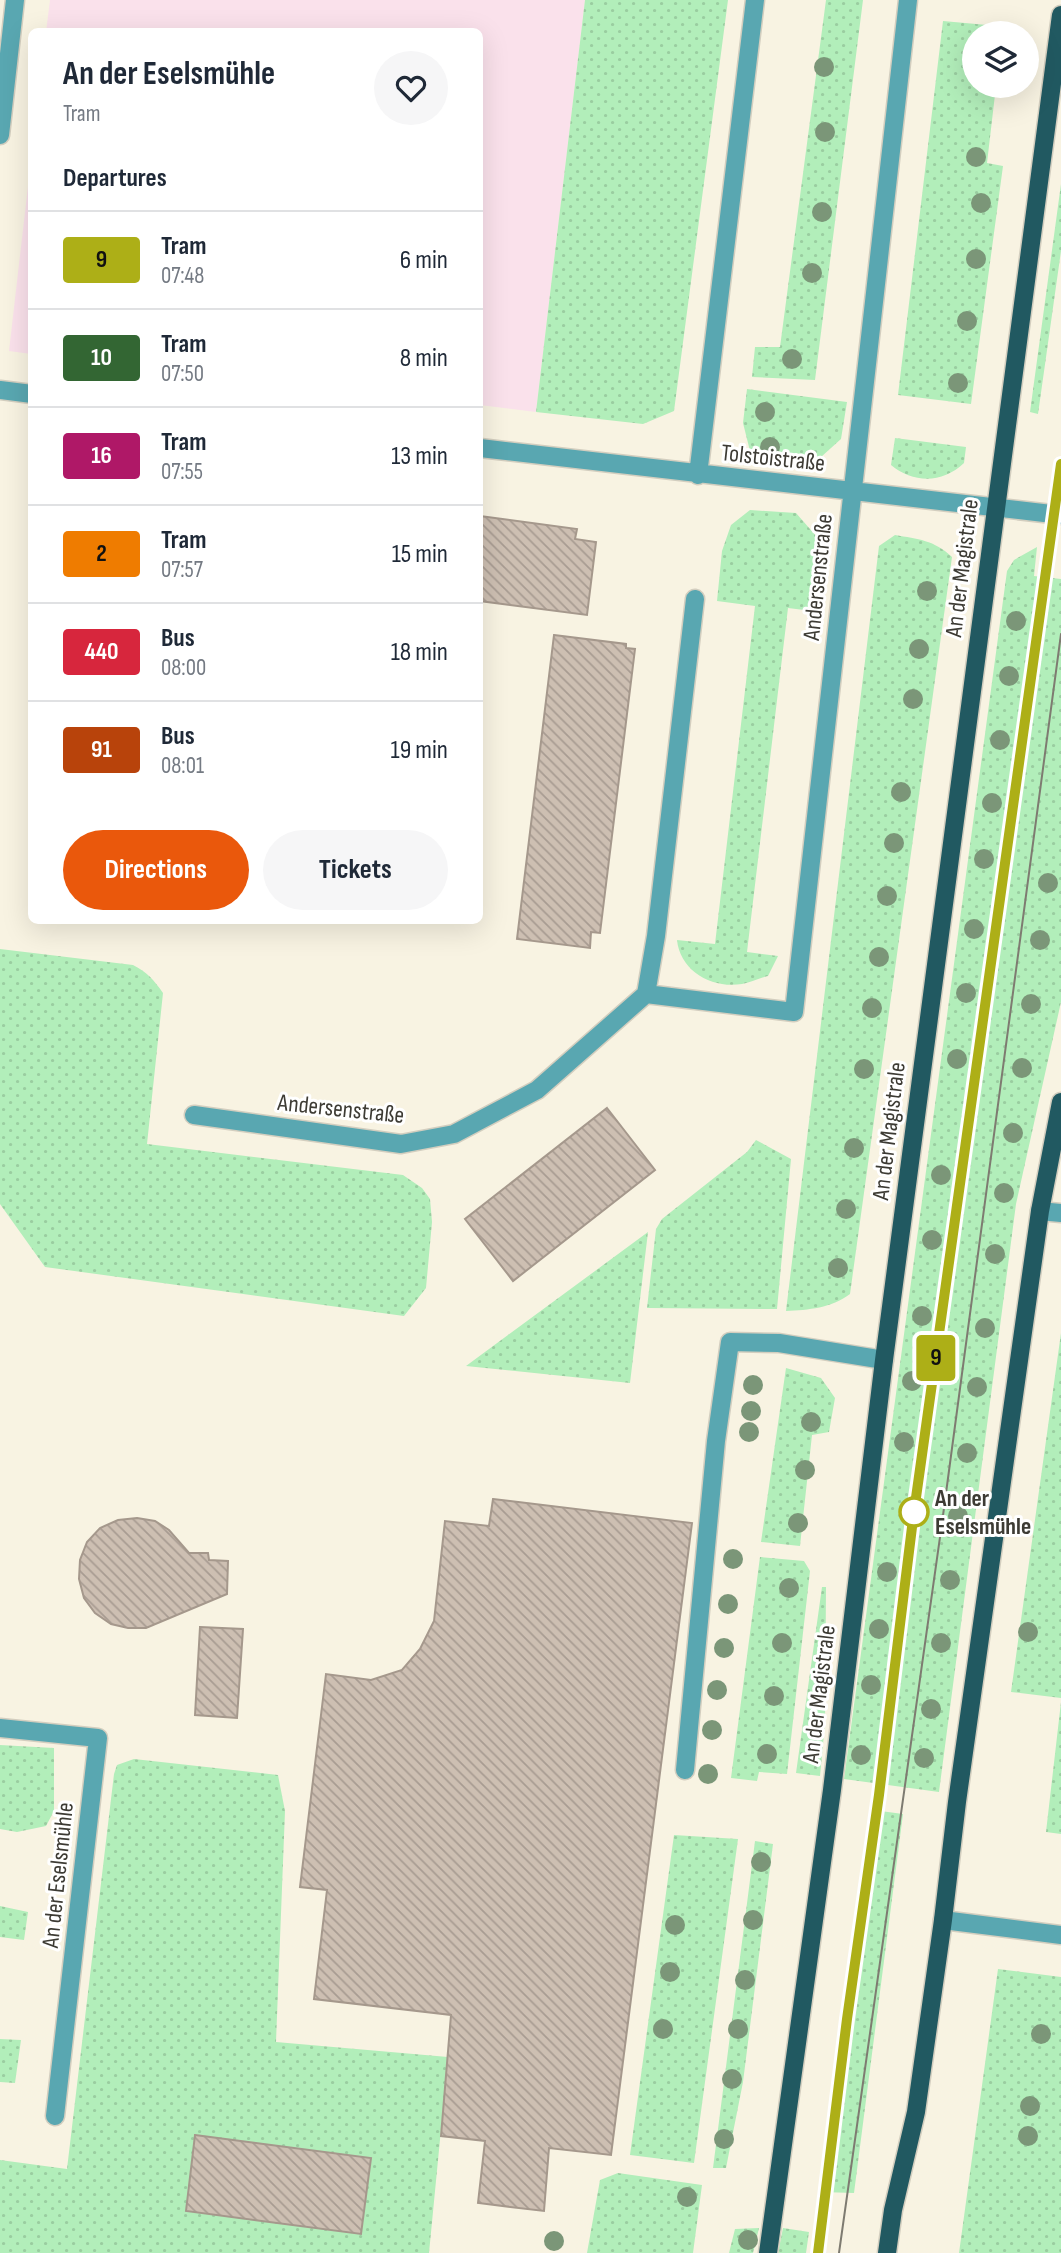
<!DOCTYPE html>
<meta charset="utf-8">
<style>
:root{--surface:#fff;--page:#f6f6f7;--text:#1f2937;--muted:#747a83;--line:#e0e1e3;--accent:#ea580c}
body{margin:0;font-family:"Sofia Sans Condensed",sans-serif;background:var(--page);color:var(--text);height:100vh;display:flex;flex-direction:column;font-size:26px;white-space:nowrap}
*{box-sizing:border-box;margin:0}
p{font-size:23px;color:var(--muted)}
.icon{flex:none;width:38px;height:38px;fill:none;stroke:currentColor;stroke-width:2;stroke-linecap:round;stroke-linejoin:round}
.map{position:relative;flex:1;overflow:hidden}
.panel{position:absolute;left:28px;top:28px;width:455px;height:896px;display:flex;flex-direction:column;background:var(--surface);border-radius:10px;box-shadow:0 7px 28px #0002}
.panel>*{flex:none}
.badge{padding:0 14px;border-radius:5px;font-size:24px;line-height:46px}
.controls{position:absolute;left:962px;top:21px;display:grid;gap:14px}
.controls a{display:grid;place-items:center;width:77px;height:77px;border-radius:50%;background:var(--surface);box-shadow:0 7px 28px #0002;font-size:35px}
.map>.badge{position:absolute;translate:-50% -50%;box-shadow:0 0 0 4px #fff}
h2{padding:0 35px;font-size:26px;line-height:63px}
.round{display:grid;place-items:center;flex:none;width:74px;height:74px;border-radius:37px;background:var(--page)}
.summary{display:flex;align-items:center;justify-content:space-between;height:119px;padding:0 35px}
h1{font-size:33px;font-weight:700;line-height:52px}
.button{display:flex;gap:14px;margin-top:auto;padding:14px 35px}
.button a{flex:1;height:80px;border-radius:42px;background:var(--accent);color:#fff;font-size:28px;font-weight:700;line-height:80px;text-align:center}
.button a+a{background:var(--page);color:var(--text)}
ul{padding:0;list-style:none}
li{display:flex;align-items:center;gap:21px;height:98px;padding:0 35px;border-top:2px solid var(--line)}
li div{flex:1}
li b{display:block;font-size:26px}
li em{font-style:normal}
li .badge{min-width:77px;font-weight:700;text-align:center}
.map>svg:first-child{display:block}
.education{fill:#fae1eb}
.grass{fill:url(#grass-dots)}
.building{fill:url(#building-back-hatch);stroke:#a5988c;stroke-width:2}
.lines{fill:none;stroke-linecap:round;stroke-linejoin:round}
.minor-casing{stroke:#d3cebf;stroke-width:21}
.major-casing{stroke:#d3cebf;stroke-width:21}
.minor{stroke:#59a7b1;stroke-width:18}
.major{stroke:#215961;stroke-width:18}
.tram{stroke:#7e7b71;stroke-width:2}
.tree{fill:#7b9678}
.line-casing{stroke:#fff;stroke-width:16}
.line{stroke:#adaf17;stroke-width:10}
.stop-dot{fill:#fff;stroke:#adaf17;stroke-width:3.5}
.labels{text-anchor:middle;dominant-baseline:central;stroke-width:6;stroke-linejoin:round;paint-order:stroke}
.street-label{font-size:24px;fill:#3d3b34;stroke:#fff}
.stop-label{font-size:24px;font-weight:bold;fill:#3d3b34;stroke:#fff;text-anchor:start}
</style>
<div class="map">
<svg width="1061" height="2253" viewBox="0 0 1061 2253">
<defs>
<pattern id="grass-dots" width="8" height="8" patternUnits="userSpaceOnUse" patternTransform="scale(1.75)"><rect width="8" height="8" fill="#b2eeba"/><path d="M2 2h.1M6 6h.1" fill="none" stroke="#9acda0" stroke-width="1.8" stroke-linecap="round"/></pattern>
<pattern id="building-back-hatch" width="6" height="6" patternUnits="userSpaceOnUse" patternTransform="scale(1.75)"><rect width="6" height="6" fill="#cdbfb2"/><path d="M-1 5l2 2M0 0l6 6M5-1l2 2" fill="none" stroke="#a89c92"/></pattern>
</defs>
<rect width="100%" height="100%" fill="#f8f3e2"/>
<path class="education" d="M 50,0 L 585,0 L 536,412 L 480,405 L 480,32 L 46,32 Z
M 31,160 L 32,354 L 31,354 L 9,351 Z"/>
<path class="grass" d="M 585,0 L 728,0 L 674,411 L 643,424 L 536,412 Z
M 826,0 L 863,0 L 815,380 L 752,377 L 755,347 L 780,347 Z
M 943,21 L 987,25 L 998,33 L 975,33 L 975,86 L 996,86 L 987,163 L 1003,166 L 971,404 L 898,395 Z
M 1061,184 L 1061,251 L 1038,414 L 1030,412 Z
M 747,389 L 847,402 L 841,439 L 821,457 L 801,466 L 771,468 L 751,455 L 743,423 Z
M 895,438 L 966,447 L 964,463 C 942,484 913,483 891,465 Z
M 750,510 L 796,513 L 817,537 L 822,557 L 820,612 L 788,608 L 747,952 L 778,956 L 768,976 C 759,978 750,983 742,984 C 712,989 680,971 677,940 L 715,944 L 755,606 L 717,601 L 722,551 L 731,525 Z
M 895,535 C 918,539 934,540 952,557 L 850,1294 C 831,1308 809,1310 786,1311 L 879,546 Z
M 1037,547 L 1034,576 L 1061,579 L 1061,1002 L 1016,1204 L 939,1792 L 844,1779 L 1007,571 L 1014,560 Z
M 0,949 L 133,965 C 147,972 154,980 163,993 L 147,1144 L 403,1175 L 422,1188 L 430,1199 L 432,1222 L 426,1288 L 404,1316 L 45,1267 L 0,1204 Z
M 756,1140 L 791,1159 L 777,1309 L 647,1308 L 656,1229 L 662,1219 L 747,1152 Z
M 648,1232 L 630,1383 L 466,1366 Z
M 1061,1333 L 1061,1698 L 1011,1692 Z
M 786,1368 L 821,1378 L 835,1398 L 829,1432 L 812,1435 L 800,1546 L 761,1542 Z
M 760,1557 L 804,1561 L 810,1571 L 787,1774 L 759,1772 L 757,1781 L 731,1778 Z
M 822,1587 L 826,1587 L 825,1723 L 820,1776 L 796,1773 Z
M 1061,1702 L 1061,1834 L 1046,1832 Z
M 0,1745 L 54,1748 L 54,1811 L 46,1826 L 17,1832 L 0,1829 Z
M 134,1759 L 278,1775 L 285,1811 L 276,2042 L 448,2057 L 429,2253 L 0,2253 L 0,2160 L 67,2169 L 114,1774 L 117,1765 Z
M 873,1810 L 903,1814 L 854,2193 L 821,2192 Z
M 674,1835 L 738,1839 L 694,2163 L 630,2155 Z
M 755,1841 L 773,1844 L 743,2082 L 726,2168 L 713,2168 Z
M 0,1906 L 28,1912 L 24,1940 L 0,1937 Z
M 998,1969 L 1061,1977 L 1061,2253 L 959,2253 Z
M 0,2039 L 21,2040 L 15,2083 L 0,2082 Z
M 618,2173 L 702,2185 L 693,2253 L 587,2253 L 600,2180 Z
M 759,2228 L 753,2253 L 729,2253 L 735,2229 Z
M 783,2228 L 809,2232 L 806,2253 L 778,2253 Z"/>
<path class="building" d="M 480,516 L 577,529 L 575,539 L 596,542 L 587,615 L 480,601 Z
M 554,635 L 626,644 L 626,648 L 635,649 L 600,933 L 591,932 L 590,948 L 517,939 Z
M 607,1108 L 655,1170 L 513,1281 L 465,1219 Z
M 493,1499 L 692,1523 L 611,2155 L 549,2148 L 544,2211 L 478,2203 L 485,2141 L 441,2136 L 451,2015 L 314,1999 L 327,1890 L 300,1887 L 326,1674 L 371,1680 L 402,1670 L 420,1649 L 434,1621 L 445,1521 L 489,1526 Z
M 137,1518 L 155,1521 L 169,1530 L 189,1553 L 208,1553 L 209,1560 L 228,1561 L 227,1594 L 146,1628 L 128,1628 L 111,1624 L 95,1613 L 84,1598 L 79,1579 L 80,1560 L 87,1542 L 100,1528 L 118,1520 Z
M 200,1627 L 243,1629 L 237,1718 L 195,1715 Z
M 195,2135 L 371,2158 L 361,2234 L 186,2211 Z"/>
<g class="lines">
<defs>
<path id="minor" d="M 0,135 L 15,0
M 0,390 L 32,394
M 480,448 L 1061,515
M 698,475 L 755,0
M 646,994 L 794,1012 L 908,0
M 194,1115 L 401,1144 L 454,1134 L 537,1090 L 646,994 L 656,936 L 695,599
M 1040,1211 L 1061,1213
M 0,1728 L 98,1738 L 55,2116
M 685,1770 L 716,1441 L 730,1342 L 779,1343 L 884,1360
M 943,1920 L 1061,1935"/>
<path id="major" d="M 768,2253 L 832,1790 L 884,1360 L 1061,15
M 887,2253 L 893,2210 L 916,2112 L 943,1920 L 957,1802 L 1040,1211 L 1061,1102"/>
</defs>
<use href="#minor" class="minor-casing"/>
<use href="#major" class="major-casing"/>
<use href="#minor" class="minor"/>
<use href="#major" class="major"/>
<path class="tram" d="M 818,2253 L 847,2019 L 879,1795 L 913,1519 L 1061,464
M 839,2253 L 942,1523 L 1061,634"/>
</g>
<g class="tree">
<circle cx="824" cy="67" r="10"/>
<circle cx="825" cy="132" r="10"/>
<circle cx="976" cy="157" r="10"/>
<circle cx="981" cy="203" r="10"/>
<circle cx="822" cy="212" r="10"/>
<circle cx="976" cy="259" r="10"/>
<circle cx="812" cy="273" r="10"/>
<circle cx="967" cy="321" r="10"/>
<circle cx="792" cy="359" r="10"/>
<circle cx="958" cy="383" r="10"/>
<circle cx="765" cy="412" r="10"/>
<circle cx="770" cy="447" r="10"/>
<circle cx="927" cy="591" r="10"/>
<circle cx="1016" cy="621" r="10"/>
<circle cx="919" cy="649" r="10"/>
<circle cx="1009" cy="676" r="10"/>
<circle cx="913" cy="699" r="10"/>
<circle cx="1000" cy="740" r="10"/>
<circle cx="901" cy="792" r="10"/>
<circle cx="992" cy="803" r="10"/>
<circle cx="894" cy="843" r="10"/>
<circle cx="984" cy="859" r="10"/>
<circle cx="1048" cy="883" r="10"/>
<circle cx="887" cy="896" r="10"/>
<circle cx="974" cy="929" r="10"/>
<circle cx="1040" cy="940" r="10"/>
<circle cx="879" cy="957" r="10"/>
<circle cx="966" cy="993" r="10"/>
<circle cx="1031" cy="1004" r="10"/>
<circle cx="872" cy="1008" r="10"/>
<circle cx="957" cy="1059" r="10"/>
<circle cx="1022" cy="1068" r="10"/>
<circle cx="864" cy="1069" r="10"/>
<circle cx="1013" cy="1133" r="10"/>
<circle cx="854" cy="1148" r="10"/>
<circle cx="941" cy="1175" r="10"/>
<circle cx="1004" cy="1193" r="10"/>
<circle cx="846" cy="1209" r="10"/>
<circle cx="932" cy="1240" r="10"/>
<circle cx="995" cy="1254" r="10"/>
<circle cx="838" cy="1268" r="10"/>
<circle cx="922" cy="1316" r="10"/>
<circle cx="985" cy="1328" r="10"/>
<circle cx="912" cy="1381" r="10"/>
<circle cx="753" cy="1385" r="10"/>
<circle cx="977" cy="1387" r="10"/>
<circle cx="751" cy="1411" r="10"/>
<circle cx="811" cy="1422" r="10"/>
<circle cx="749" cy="1432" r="10"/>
<circle cx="904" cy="1442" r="10"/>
<circle cx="967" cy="1453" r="10"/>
<circle cx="805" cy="1470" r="10"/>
<circle cx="958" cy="1516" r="10"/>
<circle cx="798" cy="1523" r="10"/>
<circle cx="733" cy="1559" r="10"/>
<circle cx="887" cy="1572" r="10"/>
<circle cx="950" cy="1580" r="10"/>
<circle cx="789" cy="1588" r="10"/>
<circle cx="728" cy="1604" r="10"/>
<circle cx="879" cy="1629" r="10"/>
<circle cx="1028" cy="1632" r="10"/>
<circle cx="782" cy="1643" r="10"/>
<circle cx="941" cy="1643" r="10"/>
<circle cx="724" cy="1648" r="10"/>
<circle cx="871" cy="1685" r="10"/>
<circle cx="717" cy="1690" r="10"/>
<circle cx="774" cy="1696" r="10"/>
<circle cx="931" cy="1709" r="10"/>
<circle cx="712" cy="1730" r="10"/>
<circle cx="767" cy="1754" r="10"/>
<circle cx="861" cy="1755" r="10"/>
<circle cx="924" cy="1758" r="10"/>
<circle cx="708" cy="1774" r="10"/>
<circle cx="761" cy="1862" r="10"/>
<circle cx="753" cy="1920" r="10"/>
<circle cx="675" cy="1925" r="10"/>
<circle cx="670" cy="1972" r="10"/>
<circle cx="745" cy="1980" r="10"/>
<circle cx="663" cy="2029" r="10"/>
<circle cx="738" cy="2029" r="10"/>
<circle cx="1041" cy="2034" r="10"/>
<circle cx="732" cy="2079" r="10"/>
<circle cx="1030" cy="2106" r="10"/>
<circle cx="1028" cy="2136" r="10"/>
<circle cx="724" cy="2139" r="10"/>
<circle cx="687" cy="2197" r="10"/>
<circle cx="748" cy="2240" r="10"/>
<circle cx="554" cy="2241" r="10"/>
</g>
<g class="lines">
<defs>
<path id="line" d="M 818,2253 L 847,2019 L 879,1795 L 913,1519 L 1061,464"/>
</defs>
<use href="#line" class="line-casing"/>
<use href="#line" class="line"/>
</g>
<circle class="stop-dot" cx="914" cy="1512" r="14"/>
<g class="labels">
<g class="street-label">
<text transform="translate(773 458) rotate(6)">Tolstoistraße</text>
<text transform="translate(962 568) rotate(-83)">An der Magistrale</text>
<text transform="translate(818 577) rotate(-84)">Andersenstraße</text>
<text transform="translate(341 1109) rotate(6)">Andersenstraße</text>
<text transform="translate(889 1131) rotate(-83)">An der Magistrale</text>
<text transform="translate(819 1694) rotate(-83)">An der Magistrale</text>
<text transform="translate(58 1875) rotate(-84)">An der Eselsmühle</text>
</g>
<g class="stop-label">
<text x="935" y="1498">An der<tspan x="935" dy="28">Eselsmühle</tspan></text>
</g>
</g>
</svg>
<div class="controls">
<a><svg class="icon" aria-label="layers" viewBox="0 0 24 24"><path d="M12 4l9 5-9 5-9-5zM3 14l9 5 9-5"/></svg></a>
</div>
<b class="badge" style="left:936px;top:1358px;background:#adaf17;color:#111">9</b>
<section class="panel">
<div class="summary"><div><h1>An der Eselsmühle</h1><p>Tram</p></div><a class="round"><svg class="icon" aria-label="heart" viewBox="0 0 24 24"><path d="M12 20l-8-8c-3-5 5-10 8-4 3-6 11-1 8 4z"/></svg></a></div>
<h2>Departures</h2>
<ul>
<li><span class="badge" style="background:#adaf17;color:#111">9</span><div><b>Tram</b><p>07:48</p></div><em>6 min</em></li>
<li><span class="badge" style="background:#363;color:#fff">10</span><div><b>Tram</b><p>07:50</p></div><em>8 min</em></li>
<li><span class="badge" style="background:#af1867;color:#fff">16</span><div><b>Tram</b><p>07:55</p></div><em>13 min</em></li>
<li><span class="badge" style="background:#ef7c00;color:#111">2</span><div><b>Tram</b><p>07:57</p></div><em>15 min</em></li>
<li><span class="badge" style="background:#d7263d;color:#fff">440</span><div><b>Bus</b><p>08:00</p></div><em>18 min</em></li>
<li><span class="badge" style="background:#b8430b;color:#fff">91</span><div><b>Bus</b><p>08:01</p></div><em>19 min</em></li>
</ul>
<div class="button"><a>Directions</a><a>Tickets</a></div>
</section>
</div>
